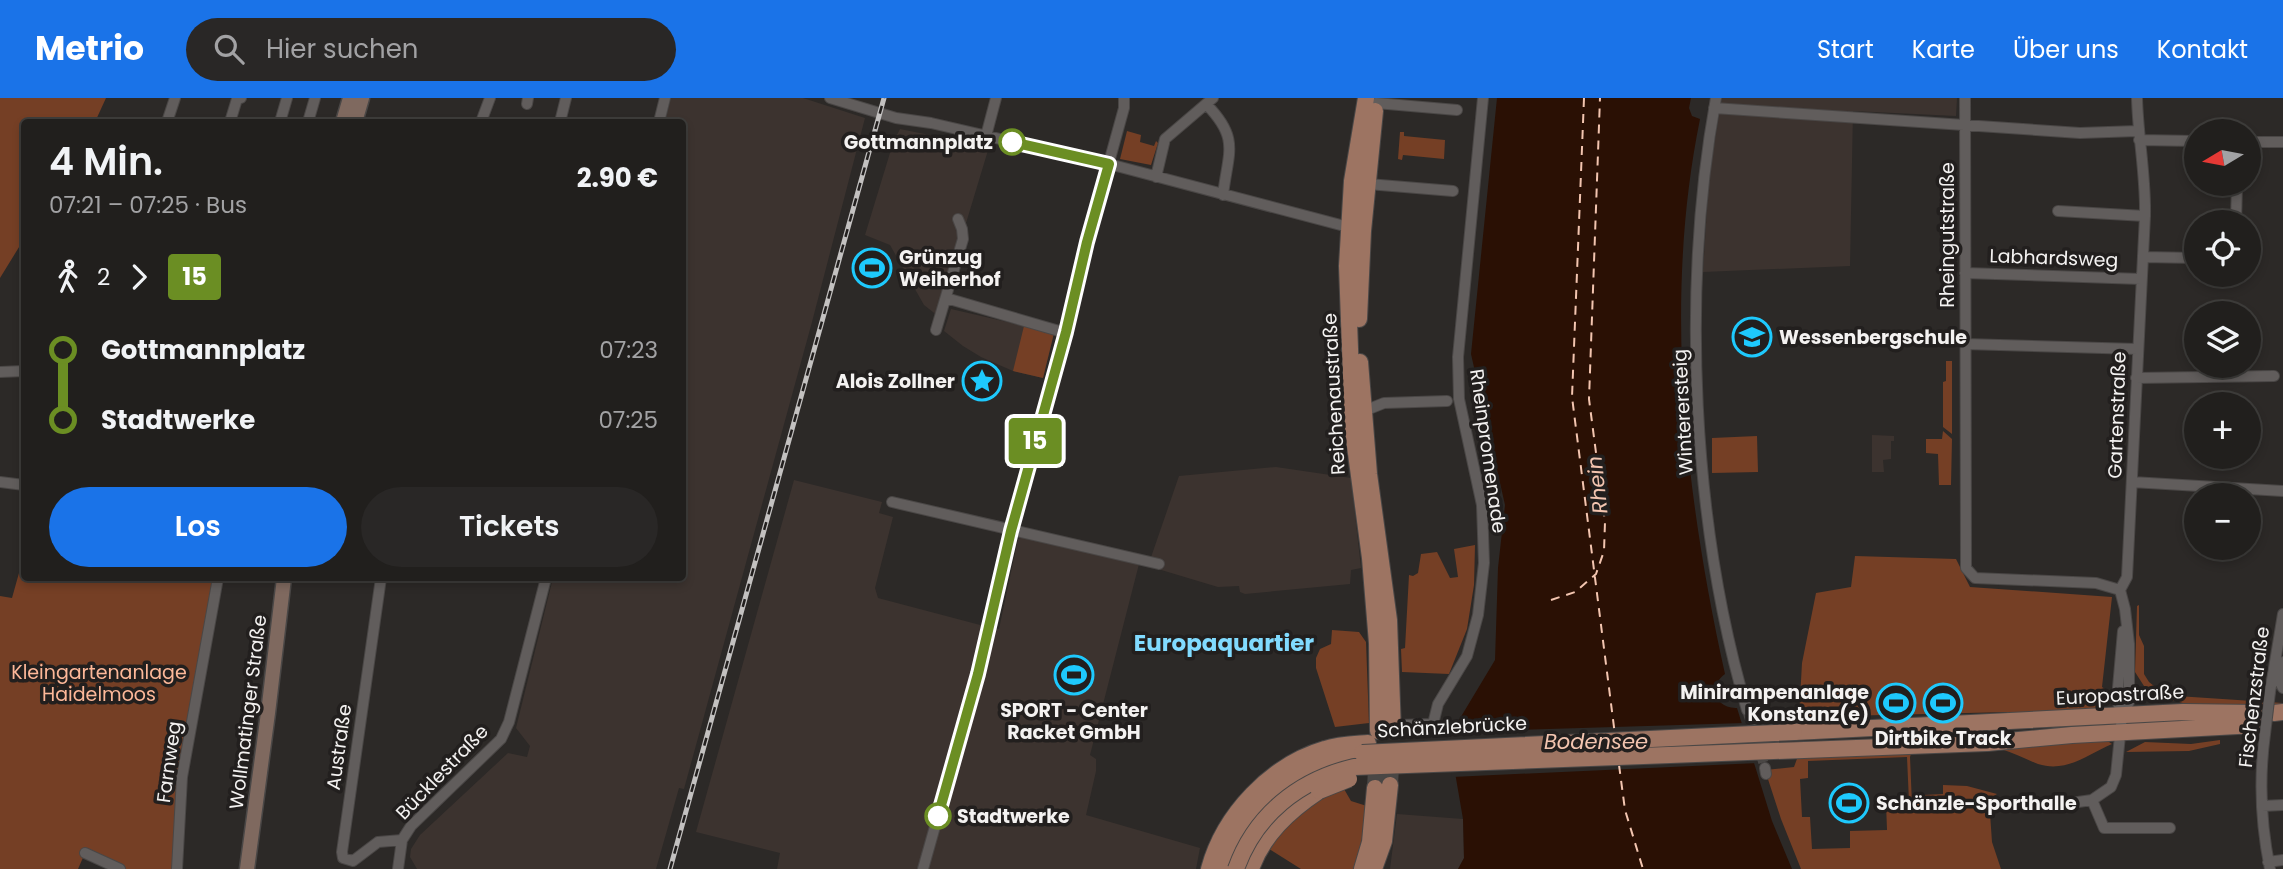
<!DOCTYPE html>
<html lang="de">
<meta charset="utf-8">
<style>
:root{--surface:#211f1d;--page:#292726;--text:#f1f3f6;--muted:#a2a2a4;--line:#3e3d3b;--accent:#1a73e8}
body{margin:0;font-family:Poppins,sans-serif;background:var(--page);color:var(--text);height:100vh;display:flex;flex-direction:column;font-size:26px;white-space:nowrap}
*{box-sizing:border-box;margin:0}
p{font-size:23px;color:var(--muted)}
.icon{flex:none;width:38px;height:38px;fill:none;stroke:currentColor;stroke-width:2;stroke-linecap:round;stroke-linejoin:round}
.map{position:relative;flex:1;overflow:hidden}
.side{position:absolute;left:21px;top:21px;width:665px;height:462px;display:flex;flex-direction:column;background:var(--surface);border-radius:7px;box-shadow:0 4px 10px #0003,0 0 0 2px var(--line)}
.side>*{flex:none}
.badge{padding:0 14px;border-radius:5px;font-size:24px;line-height:46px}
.needle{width:46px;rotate:260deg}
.buttons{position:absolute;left:2184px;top:21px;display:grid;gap:14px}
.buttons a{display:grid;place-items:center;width:77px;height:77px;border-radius:50%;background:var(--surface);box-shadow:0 4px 10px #0003,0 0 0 2px var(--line);font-size:35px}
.map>.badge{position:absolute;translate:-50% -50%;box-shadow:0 0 0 4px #fff}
.legs{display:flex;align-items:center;gap:10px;height:77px;padding:0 28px;font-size:23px}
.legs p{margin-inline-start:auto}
.summary{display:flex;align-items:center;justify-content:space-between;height:119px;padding:0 28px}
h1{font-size:38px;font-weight:600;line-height:52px}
.button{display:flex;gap:14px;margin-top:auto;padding:14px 28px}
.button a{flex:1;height:80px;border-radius:42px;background:var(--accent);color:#fff;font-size:28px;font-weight:600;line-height:80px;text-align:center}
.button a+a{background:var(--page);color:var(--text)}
ul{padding:0 28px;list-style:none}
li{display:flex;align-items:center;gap:24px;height:70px;font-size:26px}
li i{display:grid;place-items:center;width:10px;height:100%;margin:0 9px;background:currentColor}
li i::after{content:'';width:18px;height:18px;margin:-9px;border:5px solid;border-radius:50%;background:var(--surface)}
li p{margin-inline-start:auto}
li:first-child i{background:linear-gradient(#0000 50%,currentColor 0)}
li:last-child i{background:linear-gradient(currentColor 50%,#0000 0)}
header{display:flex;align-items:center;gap:42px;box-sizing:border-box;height:98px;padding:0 35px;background:var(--accent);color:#fff}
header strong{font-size:33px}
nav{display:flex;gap:38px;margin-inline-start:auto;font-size:24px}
.search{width:490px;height:63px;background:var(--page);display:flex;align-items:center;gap:18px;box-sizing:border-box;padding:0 24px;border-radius:38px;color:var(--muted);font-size:26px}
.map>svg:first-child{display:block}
.built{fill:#3c332f}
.green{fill:#753f25;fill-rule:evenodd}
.water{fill:#2a1004}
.pier{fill:#2c2927}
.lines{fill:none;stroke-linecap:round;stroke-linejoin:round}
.ferry{stroke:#f3c5b0;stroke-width:2;stroke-dasharray:9 7;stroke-linecap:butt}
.street-tunnel{stroke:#4a4745;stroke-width:10;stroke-dasharray:10 5;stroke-linecap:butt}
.primary-tunnel{stroke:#4a4745;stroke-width:16;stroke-dasharray:16 8;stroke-linecap:butt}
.street-casing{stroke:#4a4746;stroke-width:12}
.secondary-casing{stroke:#4a4746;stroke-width:17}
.primary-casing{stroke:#4a4746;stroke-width:18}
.street{stroke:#615d5c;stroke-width:10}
.secondary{stroke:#7f695f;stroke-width:14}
.primary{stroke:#9d7462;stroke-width:16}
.rail-casing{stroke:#c3c1c0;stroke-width:5}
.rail{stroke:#221f1e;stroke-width:2.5;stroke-dasharray:8;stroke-linecap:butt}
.street-bridge-casing{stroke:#4a4746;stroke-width:12;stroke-linecap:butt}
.primary-bridge-casing{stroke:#4a4746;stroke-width:18;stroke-linecap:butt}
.street-bridge{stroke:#615d5c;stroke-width:10}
.primary-bridge{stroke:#9d7462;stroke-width:16}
.line-1-casing{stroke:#fff;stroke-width:16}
.line-1{stroke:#6b8e23;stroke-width:10}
.stop-1-dot{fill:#fff;stroke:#6b8e23;stroke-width:3.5}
.labels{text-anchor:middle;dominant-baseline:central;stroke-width:7;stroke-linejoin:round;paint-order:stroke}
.stop-label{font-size:19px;font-weight:bold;fill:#f4f2f1;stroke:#221f1e;text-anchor:end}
.street-label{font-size:19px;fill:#f4f2f1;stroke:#221f1e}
.poi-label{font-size:19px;font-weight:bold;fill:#f4f2f1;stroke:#221f1e;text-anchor:start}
.park-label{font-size:19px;fill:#fdb899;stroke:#221f1e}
.water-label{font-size:21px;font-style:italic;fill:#f3c5b0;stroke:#221f1e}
.quarter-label{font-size:23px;font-weight:bold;fill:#81dbff;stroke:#221f1e}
</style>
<header>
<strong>Metrio</strong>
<div class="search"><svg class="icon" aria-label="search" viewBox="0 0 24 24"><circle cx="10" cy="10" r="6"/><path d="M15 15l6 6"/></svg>Hier suchen</div>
<nav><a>Start</a><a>Karte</a><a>Über uns</a><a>Kontakt</a></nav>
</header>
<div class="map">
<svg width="2283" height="771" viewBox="0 0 2283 771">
<rect width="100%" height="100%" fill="#2c2927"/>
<path class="built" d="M 671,0 L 803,0 L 865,20 L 812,224 L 684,691 L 679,690 L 656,771 L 417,771 L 410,759 L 411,751 L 420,737 L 508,655 L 527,659 L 530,648 L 516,630 L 553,480 L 682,480 L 682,24 L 665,24 Z
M 1722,0 L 1957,0 L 1956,18 L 1853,13 L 1850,168 L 1703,174 L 1709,78 Z
M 900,31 L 989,49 L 938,218 L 924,207 L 890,147 L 865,137 L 893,45 Z
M 951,211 L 1054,235 L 1043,280 L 1013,273 L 981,259 L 963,248 L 944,233 Z
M 1872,337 L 1894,338 L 1894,343 L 1891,343 L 1891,361 L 1883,362 L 1884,374 L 1872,374 Z
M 1276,369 L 1351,380 L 1361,470 L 1351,472 L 1350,486 L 1245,496 L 1240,494 L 1239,488 L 1218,489 L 1148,468 L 1179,378 Z
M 794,382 L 882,404 L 879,415 L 893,419 L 875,490 L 878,500 L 984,528 L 999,531 L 1018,441 L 1022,439 L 1139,466 L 1090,657 L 1096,661 L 1096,673 L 1086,717 L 1200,750 L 1196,771 L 777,771 L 780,755 L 696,734 Z
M 1397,716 L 1463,721 L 1464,760 L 1458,771 L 1390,771 Z"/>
<path class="green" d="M 0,0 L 106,0 L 95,24 L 24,24 L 24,141 L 0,180 Z
M 1127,33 L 1141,37 L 1140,44 L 1154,48 L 1156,43 L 1158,45 L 1151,67 L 1120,61 Z
M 1400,34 L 1404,34 L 1404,38 L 1445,42 L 1444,61 L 1403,57 L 1402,62 L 1398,61 Z
M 867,153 L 885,158 L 877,188 L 859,183 Z
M 1024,228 L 1054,235 L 1043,280 L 1013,273 Z
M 1946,263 L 1952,263 L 1952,336 L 1943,329 L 1943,284 L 1946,283 Z
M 1943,333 L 1952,341 L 1951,387 L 1939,387 L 1938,356 L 1926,355 L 1926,341 L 1942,341 Z
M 1757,338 L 1758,374 L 1712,375 L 1712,340 Z
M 1475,447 L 1474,487 L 1467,531 L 1449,576 L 1402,574 L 1401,551 L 1405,550 L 1409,477 L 1413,478 L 1418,475 L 1421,456 L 1437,454 L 1450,480 L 1458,479 L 1454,451 Z
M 24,457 L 24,480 L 202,480 L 217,483 L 182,679 L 177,771 L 120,771 L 85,755 L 78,771 L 0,771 L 0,498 L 12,500 Z
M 1855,458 L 1956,461 L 1970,489 L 2112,499 L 2102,589 L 2105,591 L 2104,596 L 2096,602 L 2106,605 L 2099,612 L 2002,618 L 2008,614 L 1799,619 L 1802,565 L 1816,495 L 1851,489 Z
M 2139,507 L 2139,537 L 2144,548 L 2144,576 L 2149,584 L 2159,592 L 2144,588 L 2135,574 L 2137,508 Z
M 1332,532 L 1359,534 L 1366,544 L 1369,625 L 1335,629 L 1316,570 L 1316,560 L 1320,551 L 1331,546 Z
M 2177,598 L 2283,605 L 2283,610 L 2189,607 L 2176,603 L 2154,602 L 2152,600 Z
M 2106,642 L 2112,646 C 2087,657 2066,675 2038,666 C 2025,661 2014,655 2001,651 Z
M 2220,642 L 2220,646 L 2189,653 L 2126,654 L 2145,644 L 2191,646 Z
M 1912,653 L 1910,659 L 1912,706 L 1920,705 L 1923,697 L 1943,696 L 1943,687 L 1967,688 L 1997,696 L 1989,701 L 1992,744 L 2001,771 L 1801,771 L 1781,721 L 1765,672 L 1794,669 L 1798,658 ZM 1907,659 L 1909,704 L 1886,705 L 1887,732 L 1850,733 L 1850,750 L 1812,751 L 1810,719 L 1802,719 L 1800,681 L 1808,680 L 1808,663 Z
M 1344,691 L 1351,703 L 1370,709 L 1358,771 L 1301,771 L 1266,749 C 1287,723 1312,703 1344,691 Z"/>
<path class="water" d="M 1497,0 L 1691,0 L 1689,10 L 1692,18 L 1700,21 C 1663,203 1685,395 1725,576 C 1708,588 1715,611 1737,610 L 1772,723 L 1792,771 L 1458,771 L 1464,760 L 1463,721 L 1452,657 L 1456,627 L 1495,562 L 1498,470 L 1505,407 L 1471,256 Z"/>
<path class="pier" d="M 1745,625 L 1758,665 L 1452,679 L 1448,657 L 1452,634 Z"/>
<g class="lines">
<path class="ferry" d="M 1584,0 L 1572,299 L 1615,637
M 1551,502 L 1575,494 L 1596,476 L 1604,453 L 1605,424 L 1589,301 L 1600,0
M 1619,667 L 1625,712 L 1643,771"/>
<path class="street-tunnel" d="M 1747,612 L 1765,670"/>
<path class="primary-tunnel" d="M 1390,687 L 1393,633
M 1375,690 L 1378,633"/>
<defs>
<path id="street" d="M 830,0 L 896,20 L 931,25 L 1109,66 L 1352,130
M 1716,0 C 1681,191 1692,426 1747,612
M 1965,0 L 1966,470 L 1975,480 L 2096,485 L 2120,492
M 1376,5 L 1457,12
M 527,6 L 528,0
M 1207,7 C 1240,41 1228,54 1223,97
M 1714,10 L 2080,35 L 2137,33
M 167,24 L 175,0
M 230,24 L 237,1 L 241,0
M 280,24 L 287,0
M 308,24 L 315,0
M 481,24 L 490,0
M 560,24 L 566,0
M 659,24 L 665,0
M 986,38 L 996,0
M 2139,42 L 2196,43
M 2249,44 L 2283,44
M 1156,79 L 1165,41 L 1213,0
M 1368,86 L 1453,93
M 2058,113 L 2145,118
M 2236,124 L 2237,86
M 2143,159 L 2196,160
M 1965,175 L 2141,181
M 946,200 L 1066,235
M 936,232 L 963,141 L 962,131 L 958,121
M 1965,246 L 2137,251
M 0,274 L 24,273
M 2136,280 L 2274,278
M 1369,311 L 1384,305 L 1447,303
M 0,384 L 24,387
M 2132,384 L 2283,393
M 892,404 L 1159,466
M 381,480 L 342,754 L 343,760 L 353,763 L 378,744 L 402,742
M 2283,564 L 2280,584 L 2283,590
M 2270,594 L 2283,516
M 2122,618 L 2117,601 L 2123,533
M 1399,627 L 1433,626 L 1438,606 L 1467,558 L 1478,517 L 1484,465 L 1482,407 L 1459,301 L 1458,259 L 1483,0
M 2265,636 C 2259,680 2261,727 2270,771
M 1765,670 L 1766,676
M 2092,702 L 2104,730 L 2170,730
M 2064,706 L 2092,702 L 2111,689 L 2116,677 L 2122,618 L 2129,604 L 2129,546 L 2125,511 L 2120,492 L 2127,479 L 2145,118 C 2146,78 2138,40 2137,0
M 2262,708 L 2283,707
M 85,755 L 120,771
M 2268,764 L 2283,762
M 177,771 L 182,679 L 218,480
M 398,771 L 402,742 L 411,728 L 501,641 L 509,624 L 546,480
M 923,771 L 978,576 L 1011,433 L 1047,298 L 1066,235 L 1087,144 L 1124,10 L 1124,0"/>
<path id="secondary" d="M 343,24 L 350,0
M 355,24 L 362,0
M 247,771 L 268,615 L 284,480"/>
<path id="primary" d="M 1366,0 L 1352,83 L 1347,168 L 1353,333 L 1370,460 L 1377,545 L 1378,633
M 1359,221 L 1363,133 L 1375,13
M 1360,264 L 1369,376 L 1389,522 L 1393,633
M 2274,615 L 2283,614
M 1794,634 L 2183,614 L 2256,615
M 1987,645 L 2072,637 L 2256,627
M 1209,771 C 1224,716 1271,667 1325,651 C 1339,646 1354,646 1368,645
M 1224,771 C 1243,708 1297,666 1360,655
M 1251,771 C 1263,737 1289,713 1319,693
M 1362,771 L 1370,744 L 1375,690
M 1374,771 L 1384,743 L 1390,687"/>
</defs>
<use href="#street" class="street-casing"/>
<use href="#secondary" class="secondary-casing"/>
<use href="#primary" class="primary-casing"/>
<use href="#street" class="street"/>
<use href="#secondary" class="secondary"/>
<use href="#primary" class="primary"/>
<defs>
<path id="rail" d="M 670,771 L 884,0"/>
</defs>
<use href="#rail" class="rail-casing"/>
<use href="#rail" class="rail"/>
<defs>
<path id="street-bridge" d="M 2265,636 L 2270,594"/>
<path id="primary-bridge" d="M 1362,655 L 1794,634
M 1319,693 L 1349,681
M 1236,771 C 1255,717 1299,682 1354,669 L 1987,645"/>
</defs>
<use href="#street-bridge" class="street-bridge-casing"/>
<use href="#primary-bridge" class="primary-bridge-casing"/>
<use href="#street-bridge" class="street-bridge"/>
<use href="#primary-bridge" class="primary-bridge"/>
</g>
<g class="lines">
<defs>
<path id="line-1" d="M 938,718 L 978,576 L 1011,433 L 1066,234 L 1087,144 L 1109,66 L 1012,44"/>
</defs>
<use href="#line-1" class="line-1-casing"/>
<use href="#line-1" class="line-1"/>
</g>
<defs>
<symbol id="stadium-ring" viewBox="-11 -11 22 22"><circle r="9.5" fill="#221f1e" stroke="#1ec9fd" stroke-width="1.5"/><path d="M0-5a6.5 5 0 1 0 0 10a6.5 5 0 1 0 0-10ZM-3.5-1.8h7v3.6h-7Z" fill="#1ec9fd"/></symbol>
<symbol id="school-ring" viewBox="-11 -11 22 22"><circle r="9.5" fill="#221f1e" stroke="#1ec9fd" stroke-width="1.5"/><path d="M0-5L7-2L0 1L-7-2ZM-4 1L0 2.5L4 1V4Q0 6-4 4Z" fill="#1ec9fd"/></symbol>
<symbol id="sight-ring" viewBox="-11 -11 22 22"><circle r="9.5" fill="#221f1e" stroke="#1ec9fd" stroke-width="1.5"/><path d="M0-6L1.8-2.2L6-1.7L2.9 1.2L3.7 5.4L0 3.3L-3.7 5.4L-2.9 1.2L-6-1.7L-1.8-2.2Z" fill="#1ec9fd"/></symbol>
</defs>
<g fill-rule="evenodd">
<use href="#stadium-ring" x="850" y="148" width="44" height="44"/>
<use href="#school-ring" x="1730" y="217" width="44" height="44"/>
<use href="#sight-ring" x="960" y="261" width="44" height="44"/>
<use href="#stadium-ring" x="1052" y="555" width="44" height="44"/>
<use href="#stadium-ring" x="1874" y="583" width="44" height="44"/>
<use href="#stadium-ring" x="1921" y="583" width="44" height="44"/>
<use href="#stadium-ring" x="1827" y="683" width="44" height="44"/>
</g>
<g class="stop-1-dot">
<circle cx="1012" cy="44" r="12"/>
<circle cx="938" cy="718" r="12"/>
</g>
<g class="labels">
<g class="stop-label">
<text x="993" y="44">Gottmannplatz</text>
<text x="957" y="718" text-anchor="start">Stadtwerke</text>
</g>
<g class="street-label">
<text transform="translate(1947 137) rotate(-90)">Rheingutstraße</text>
<text transform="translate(2054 160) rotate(2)">Labhardsweg</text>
<text transform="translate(1334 296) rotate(-93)">Reichenaustraße</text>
<text transform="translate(1683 314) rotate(-93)">Winterersteig</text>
<text transform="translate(2117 317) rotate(-88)">Gartenstraße</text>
<text transform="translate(1488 353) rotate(82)">Rheinpromenade</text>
<text transform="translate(2120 597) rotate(-3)">Europastraße</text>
<text transform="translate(2254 599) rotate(-83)">Fischenzstraße</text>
<text transform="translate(248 614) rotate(-83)">Wollmatinger Straße</text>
<text transform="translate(1452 629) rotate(-3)">Schänzlebrücke</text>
<text transform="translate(339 649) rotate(-82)">Austraße</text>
<text transform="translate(169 664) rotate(-82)">Farnweg</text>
<text transform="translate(442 674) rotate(-46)">Bücklestraße</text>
</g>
<g class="poi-label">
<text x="899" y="159">Grünzug<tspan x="899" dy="22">Weiherhof</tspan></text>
<text x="1779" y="239">Wessenbergschule</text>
<text x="955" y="283" text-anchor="end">Alois Zollner</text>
<text x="1869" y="594" text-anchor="end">Minirampenanlage<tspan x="1869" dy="22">Konstanz(e)</tspan></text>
<text x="1074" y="612" text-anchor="middle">SPORT - Center<tspan x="1074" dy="22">Racket GmbH</tspan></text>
<text x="1943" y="640" text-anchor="middle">Dirtbike Track</text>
<text x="1876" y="705">Schänzle-Sporthalle</text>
</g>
<g class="park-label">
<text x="99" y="574">Kleingartenanlage<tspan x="99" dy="22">Haidelmoos</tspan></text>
</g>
<g class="water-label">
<text transform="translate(1597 387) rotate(-96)">Rhein</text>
<text x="1596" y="643">Bodensee</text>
</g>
<g class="quarter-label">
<text x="1224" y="545">Europaquartier</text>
</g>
</g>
</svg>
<div class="buttons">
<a><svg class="needle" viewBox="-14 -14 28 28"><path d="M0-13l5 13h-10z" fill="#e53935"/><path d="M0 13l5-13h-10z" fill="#a2a2a4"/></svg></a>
<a><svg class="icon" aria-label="locate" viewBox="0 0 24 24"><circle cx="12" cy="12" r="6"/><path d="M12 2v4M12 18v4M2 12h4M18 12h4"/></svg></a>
<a><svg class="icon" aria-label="layers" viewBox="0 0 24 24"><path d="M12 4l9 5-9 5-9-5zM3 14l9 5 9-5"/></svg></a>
<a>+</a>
<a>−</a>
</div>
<b class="badge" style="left:1035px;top:343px;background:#6b8e23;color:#fff">15</b>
<section class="side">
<div class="summary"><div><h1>4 Min.</h1><p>07:21 – 07:25 · Bus</p></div><b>2.90 €</b></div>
<div class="legs"><svg class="icon" aria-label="walk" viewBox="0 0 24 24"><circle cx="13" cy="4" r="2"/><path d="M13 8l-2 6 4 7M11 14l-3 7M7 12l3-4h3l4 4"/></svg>2<svg class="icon" aria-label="forward" viewBox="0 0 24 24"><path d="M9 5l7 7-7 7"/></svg><b class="badge" style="background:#6b8e23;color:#fff">15</b></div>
<ul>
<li><i style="color:#6b8e23"></i><b>Gottmannplatz</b><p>07:23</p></li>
<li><i style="color:#6b8e23"></i><b>Stadtwerke</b><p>07:25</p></li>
</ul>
<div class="button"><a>Los</a><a>Tickets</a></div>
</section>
</div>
